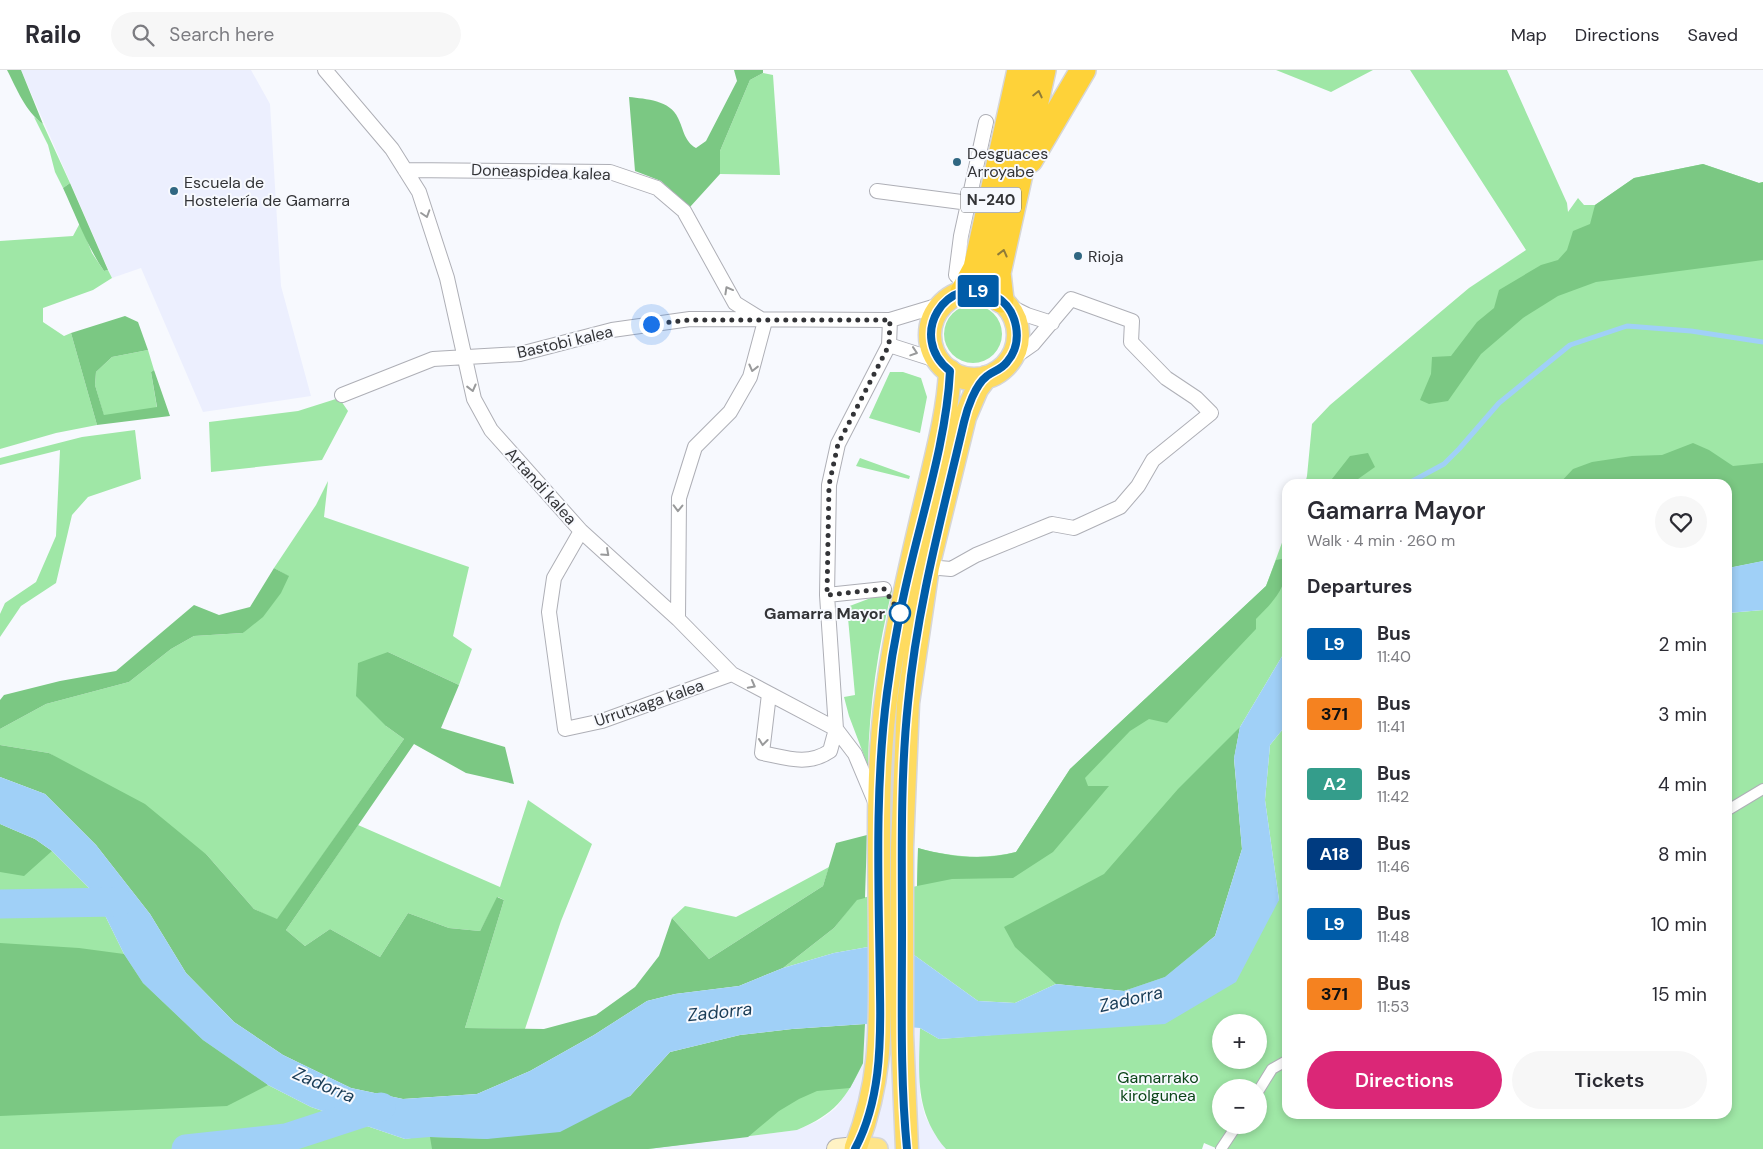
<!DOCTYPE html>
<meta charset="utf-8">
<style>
:root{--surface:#fff;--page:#f7f7f7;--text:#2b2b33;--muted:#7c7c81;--line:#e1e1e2;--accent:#db2777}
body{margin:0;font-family:"DM Sans",sans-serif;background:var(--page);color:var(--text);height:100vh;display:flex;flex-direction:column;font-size:19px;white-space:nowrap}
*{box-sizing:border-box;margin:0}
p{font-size:16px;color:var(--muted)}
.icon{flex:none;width:28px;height:28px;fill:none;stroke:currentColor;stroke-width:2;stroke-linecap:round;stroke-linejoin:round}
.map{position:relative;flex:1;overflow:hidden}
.side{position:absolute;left:1282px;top:409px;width:450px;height:640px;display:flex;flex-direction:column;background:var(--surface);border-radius:15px;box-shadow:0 2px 8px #0003}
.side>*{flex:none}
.badge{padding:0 10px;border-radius:4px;font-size:18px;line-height:32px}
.fabs{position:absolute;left:1212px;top:944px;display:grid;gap:10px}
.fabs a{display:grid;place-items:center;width:55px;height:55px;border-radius:50%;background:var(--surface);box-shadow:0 2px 8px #0003;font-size:25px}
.you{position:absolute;width:25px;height:25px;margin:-12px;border:4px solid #fff;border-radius:50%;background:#1a73e8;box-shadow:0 0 0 8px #1a73e833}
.map>.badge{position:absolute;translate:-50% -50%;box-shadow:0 0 0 2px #fff}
h2{padding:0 25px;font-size:19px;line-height:45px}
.round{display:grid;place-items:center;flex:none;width:52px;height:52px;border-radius:26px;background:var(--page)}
.head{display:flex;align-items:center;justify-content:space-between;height:85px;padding:0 25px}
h1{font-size:24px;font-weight:600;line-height:38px}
.action{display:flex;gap:10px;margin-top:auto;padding:10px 25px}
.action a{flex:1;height:58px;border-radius:30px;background:var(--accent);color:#fff;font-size:20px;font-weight:600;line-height:58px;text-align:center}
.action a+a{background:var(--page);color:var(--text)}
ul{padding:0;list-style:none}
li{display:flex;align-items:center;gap:15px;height:70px;padding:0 25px}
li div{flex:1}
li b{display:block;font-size:19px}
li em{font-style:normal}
li .badge{min-width:55px;font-weight:700;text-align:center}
header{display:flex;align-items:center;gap:30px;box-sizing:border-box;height:70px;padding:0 25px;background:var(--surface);border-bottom:1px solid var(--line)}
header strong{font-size:24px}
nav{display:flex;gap:28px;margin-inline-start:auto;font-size:18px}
.search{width:350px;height:45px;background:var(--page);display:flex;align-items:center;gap:12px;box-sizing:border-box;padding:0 18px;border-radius:28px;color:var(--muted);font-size:19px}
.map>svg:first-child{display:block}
.built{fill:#eceffe}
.green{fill:#9fe7a6;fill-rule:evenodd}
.forest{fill:#7bc883}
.water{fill:#a0d0f7}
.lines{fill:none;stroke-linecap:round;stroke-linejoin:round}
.stream{stroke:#a0d0f7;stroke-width:5}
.river{stroke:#a0d0f7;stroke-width:29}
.pedestrian-casing{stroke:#aeafb6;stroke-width:12}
.minor-casing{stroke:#aeafb6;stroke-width:16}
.secondary-casing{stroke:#aeafb6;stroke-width:22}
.primary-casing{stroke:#d6d6d7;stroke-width:24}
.trunk-casing{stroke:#d6d6d7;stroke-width:25}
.motorway-casing{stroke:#d6d6d7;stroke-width:28}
.pedestrian{stroke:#fff;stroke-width:10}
.minor{stroke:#fff;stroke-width:14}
.secondary{stroke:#fff2c4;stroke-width:20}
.primary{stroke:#fee488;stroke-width:21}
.trunk{stroke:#fedb60;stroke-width:22}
.motorway{stroke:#fed239;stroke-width:25}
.oneway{stroke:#8e7b38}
.oneway2{stroke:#999a9b}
.line-casing{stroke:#fff;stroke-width:11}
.line{stroke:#005ca8;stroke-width:8}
.walk{stroke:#333437;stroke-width:5;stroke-dasharray:0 9}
.poi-dot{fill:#306782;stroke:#f7f9fe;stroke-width:2}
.stop-dot{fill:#fff;stroke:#005ca8;stroke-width:2.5}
.labels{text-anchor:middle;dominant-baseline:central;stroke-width:4;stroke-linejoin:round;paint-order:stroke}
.shield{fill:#f7f9fe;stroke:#6e6f73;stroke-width:1}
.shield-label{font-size:15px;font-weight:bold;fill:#333437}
.poi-label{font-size:16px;fill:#333437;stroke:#f7f9fe;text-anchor:start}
.street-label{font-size:16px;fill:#333437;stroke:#f7f9fe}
.stop-label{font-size:16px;font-weight:bold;fill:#333437;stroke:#f7f9fe;text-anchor:end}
.park-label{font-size:16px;fill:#0b4418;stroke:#f7f9fe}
.water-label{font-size:18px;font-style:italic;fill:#193c56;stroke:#f7f9fe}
</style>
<header>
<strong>Railo</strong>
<div class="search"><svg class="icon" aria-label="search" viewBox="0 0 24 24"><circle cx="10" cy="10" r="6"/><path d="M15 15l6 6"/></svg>Search here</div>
<nav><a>Map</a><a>Directions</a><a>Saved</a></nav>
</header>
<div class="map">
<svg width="1763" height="1079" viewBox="0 0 1763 1079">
<rect width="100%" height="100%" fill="#f7f9fe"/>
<path class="built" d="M 21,0 L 251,0 L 270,34 L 281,216 L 311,326 L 203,342 L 141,198 L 112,208 Z
M 865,954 L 920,958 L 920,1025 L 925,1046 L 936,1066 L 946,1079 L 648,1079 L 797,1060 L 820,1050 L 836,1038 L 850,1018 L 862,993 Z"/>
<path class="green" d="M 1276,0 L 1373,0 L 1331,22 Z
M 1410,0 L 1507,0 L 1567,133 L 1568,142 L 1578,128 L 1584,135 L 1595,135 L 1634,108 L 1703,94 L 1759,113 L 1763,112 L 1763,491 L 1728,498 L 1728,414 L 1305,414 L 1307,406 L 1312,354 L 1330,335 L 1469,218 L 1526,180 Z
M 763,3 L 773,5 L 780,105 L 720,104 L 720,81 L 750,10 Z
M 34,47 L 43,54 L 70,113 L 63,118 L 55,102 L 48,75 Z
M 80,153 L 92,183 L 104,201 L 108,200 L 112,208 L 93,220 L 43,238 L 43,252 L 64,266 L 71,263 L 97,355 L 56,363 L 0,379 L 0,171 L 73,166 Z
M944 264a29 29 0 1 1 58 0a29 29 0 1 1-58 0Z
M 148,280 L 154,300 L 151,302 L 157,338 L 104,346 L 95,315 L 96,302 L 112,287 Z
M 890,302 L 903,302 L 921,308 L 927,327 L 920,363 L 869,348 Z
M 339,328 L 348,341 L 322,390 L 211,402 L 209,352 L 298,341 Z
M 135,360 L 141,409 L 88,427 L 72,445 L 56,513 L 21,536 L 0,567 L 0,544 L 5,533 L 36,512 L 56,466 L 60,380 L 0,395 L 0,388 L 82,367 Z
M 860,388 L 910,406 L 909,409 L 856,396 Z
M 328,411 L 324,447 L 469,497 L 453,566 L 472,579 L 459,615 L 388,582 L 386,656 L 404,669 L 277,850 L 254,839 L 207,785 L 49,683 L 0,675 L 0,659 L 46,634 L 129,612 L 171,579 L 194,566 L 243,563 L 288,506 L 274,498 L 316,435 Z
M 1287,459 L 1287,578 L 1240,657 L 1056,914 L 1015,933 L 978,931 L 896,872 L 834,883 L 783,898 L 834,858 L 857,829 L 917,816 L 918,778 C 950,787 984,790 1016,782 L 1070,699 L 1266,516 Z
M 892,520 C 878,578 869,636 868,696 L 849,646 L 844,627 L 855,625 L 847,537 Z
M 1763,540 L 1763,1079 L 1218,1079 L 1204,1073 L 1202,1079 L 946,1079 C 914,1042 919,1004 920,958 L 939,969 L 1060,960 L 1279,830 L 1265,730 L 1270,675 L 1287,654 L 1288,1044 L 1728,1044 L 1728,543 ZM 1221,952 L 1259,952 L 1259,990 L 1221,990 ZM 1221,1018 L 1259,1018 L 1259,1055 L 1221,1055 Z
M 528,730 L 592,774 L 561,851 L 525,959 L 465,958 L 504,830 L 498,827 L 480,861 L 449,858 L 408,843 L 380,887 L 330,859 L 305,876 L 286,860 L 358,755 L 500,817 Z
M 0,754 L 52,781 L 94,823 L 124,884 L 268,1015 L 311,1037 L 405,1069 L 863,993 C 846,1029 835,1044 797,1060 L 648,1079 L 0,1079 Z
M 829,797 L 823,816 L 709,889 L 672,848 L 685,836 L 736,847 Z"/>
<path class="forest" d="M 7,0 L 21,0 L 43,54 C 25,41 17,19 7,0 Z
M 734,0 L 763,0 L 763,3 L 750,10 L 720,81 L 720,104 L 690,137 L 661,111 L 635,101 L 629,27 C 646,29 670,30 678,48 C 684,60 684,71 696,78 L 706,71 L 737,11 Z
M 1703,94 L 1759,113 L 1763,112 L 1763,190 L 1596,212 L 1558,226 L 1523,248 L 1481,284 L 1448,331 L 1429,334 L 1420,330 L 1431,304 L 1432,287 L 1451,286 L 1477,252 L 1494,238 L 1499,220 L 1541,195 L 1558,190 L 1567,180 L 1573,161 L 1590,154 L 1595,135 L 1634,108 Z
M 70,113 L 108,200 L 104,201 C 87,176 76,146 63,118 Z
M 125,246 L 138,252 L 148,280 L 112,287 L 96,302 L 95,315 L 104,345 L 157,337 L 151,302 L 154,300 L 170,346 L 97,355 L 71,263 Z
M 1693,373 L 1709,380 L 1733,396 L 1763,393 L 1763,491 L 1728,498 L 1728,414 L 1559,414 L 1573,399 L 1592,392 L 1632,386 L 1662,385 Z
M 1368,383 L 1375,397 L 1351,414 L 1328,414 L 1350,386 Z
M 1287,488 C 1288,517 1275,530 1256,549 L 1256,559 L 1167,653 L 1149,649 L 1130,661 L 1085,708 L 1088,716 L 1109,716 L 1053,782 L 1013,808 L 952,809 L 917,816 L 918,778 C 950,787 984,791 1016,782 L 1070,699 L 1266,516 L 1276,490 Z
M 274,498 L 289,506 L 281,523 L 263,547 L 243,563 L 194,566 L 171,579 L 129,612 L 46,634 L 0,659 L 0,630 L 4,625 L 60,611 L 116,601 L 194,535 L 219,545 L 250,537 Z
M 388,582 L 459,615 L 441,658 L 505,677 L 514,714 L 466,703 L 414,674 L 286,860 L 305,876 L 330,859 L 380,887 L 408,843 L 449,858 L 480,861 L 497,827 L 504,830 L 465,958 L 544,959 L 596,945 L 635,917 L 659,886 L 672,848 L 709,889 L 823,816 L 836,773 L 867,765 L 865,828 L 857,830 L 834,858 L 783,898 L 739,916 L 675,924 L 647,931 L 594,965 L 530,1001 L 477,1024 L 403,1029 L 351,1018 L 283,985 L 234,952 L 186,903 L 150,844 L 96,775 L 45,724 L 0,707 L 0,675 L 49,683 L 145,734 L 207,785 L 254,839 L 277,849 L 404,669 L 386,656 L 356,626 L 358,593 Z
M 1240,657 L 1234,689 L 1242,779 L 1215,866 L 1165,907 L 1124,921 L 1056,914 L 1015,877 L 1004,857 L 1104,804 L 1178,719 Z
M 0,754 L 35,769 L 52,781 L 24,806 L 0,802 Z
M 0,873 L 79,878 L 124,884 L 143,913 L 203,970 L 268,1015 L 227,1036 L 0,1046 Z
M 865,954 L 863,993 L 850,1018 L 817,1021 L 799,1029 L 779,1041 L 748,1067 L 648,1079 L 432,1079 L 430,1067 L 487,1069 L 630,1026 L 670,982 L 740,965 L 792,959 Z"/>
<path class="water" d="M 1763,491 L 1763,540 L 1728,543 L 1728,498 Z
M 1287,578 L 1287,654 L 1270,675 L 1265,730 L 1279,830 L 1236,912 L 1165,954 L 939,969 L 920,958 L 865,954 L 792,959 L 740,965 L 670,982 L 630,1026 L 560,1062 L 487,1069 L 430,1067 L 405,1069 L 311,1037 L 268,1015 L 203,970 L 143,913 L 124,884 L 94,823 L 52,781 L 35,769 L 0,754 L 0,707 L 45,724 L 96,775 L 150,844 L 186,903 L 234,952 L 283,985 L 351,1018 L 403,1029 L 477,1024 L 530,1001 L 594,965 L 647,931 L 675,924 L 739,916 L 783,898 L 834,883 L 896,872 L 978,931 L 1015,933 L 1056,914 L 1124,921 L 1165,907 L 1215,866 L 1242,779 L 1234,688 L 1240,657 Z"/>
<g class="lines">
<path class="stream" d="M 1407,414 L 1444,394 L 1459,379 L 1499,333 L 1570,275 L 1627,256 L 1691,261 L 1763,272"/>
<path class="river" d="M 0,834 L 118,832
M 186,1079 L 286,1068 L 381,1037"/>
<defs>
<path id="pedestrian" d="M 1728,740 L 1763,719
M 1259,1020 L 1272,999 L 1288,990
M 1221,1079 L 1237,1055"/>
<path id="minor" d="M 325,0 L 392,79 L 419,122 L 447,208 L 474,329 L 491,360 L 581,461 L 678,549 L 732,604 L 836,659 L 855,684 L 876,734
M 405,100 L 610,102 L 657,118 L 684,141 L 735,233 L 764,251
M 877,121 L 969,133
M 967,216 L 956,205 L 961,166 L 986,52
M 1005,234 L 1027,245 L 1052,253
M 889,275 L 939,291
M 342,325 L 433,289 L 520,284 L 612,260 L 690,249 L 890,250 L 943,234
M 581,461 L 554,508 L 549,542 L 565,659 L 602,651 L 732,604
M 928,497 L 951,499 L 976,485 L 1052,454 L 1074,458 L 1120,437 L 1138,416 L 1153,390 L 1211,343 L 1196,328 L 1166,308 L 1131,272 L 1132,251 L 1071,229 L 1033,274 L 1009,291
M 827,525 L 884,519
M 678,549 L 679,428 L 695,377 L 730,342 L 750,307 L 765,251
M 769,624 L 762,683 C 787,688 808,696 830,681 L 836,659 L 827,525 L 829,415 L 838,374 L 889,275 L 890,250"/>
<path id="secondary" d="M 837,1079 L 856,1077"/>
<path id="primary" d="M 855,1079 L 856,1077 L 877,1079"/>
<path id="trunk" d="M930 265a44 44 0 1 1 88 0a44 44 0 1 1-88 0Z
M 856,1077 C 883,1007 880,956 880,883 C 880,796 875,708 887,622 C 896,555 912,488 928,421 C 937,382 948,342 950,301
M 907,1079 L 902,964 L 902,777 L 908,633 L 928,497 L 965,347 L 977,319 L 986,307"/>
<path id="motorway" d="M 1030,90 L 1083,0
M 963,222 L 976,198 L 1020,0
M 1001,230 L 998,203 L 1043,0"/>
</defs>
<use href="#pedestrian" class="pedestrian-casing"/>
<use href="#minor" class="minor-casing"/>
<use href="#secondary" class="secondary-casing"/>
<use href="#primary" class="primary-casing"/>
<use href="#trunk" class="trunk-casing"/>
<use href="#motorway" class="motorway-casing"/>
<use href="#pedestrian" class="pedestrian"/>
<use href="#minor" class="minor"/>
<use href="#secondary" class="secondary"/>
<use href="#primary" class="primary"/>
<use href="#trunk" class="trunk"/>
<use href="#motorway" class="motorway"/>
</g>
<defs><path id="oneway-chevron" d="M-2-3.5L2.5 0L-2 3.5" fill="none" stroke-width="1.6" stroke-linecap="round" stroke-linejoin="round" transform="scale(1.25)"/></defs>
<g class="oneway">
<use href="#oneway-chevron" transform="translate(1038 24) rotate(-77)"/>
<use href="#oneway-chevron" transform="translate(1003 183) rotate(-76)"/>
</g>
<g class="oneway2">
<use href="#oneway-chevron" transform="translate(426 144) rotate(72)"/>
<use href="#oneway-chevron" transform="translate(728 220) rotate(-119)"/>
<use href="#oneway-chevron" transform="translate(914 282) rotate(18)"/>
<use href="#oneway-chevron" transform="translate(753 298) rotate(104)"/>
<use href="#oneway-chevron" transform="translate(472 318) rotate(76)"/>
<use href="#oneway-chevron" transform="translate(678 438) rotate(91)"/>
<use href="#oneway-chevron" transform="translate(606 483) rotate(42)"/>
<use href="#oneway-chevron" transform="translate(752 615) rotate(28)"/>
<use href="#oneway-chevron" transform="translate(763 672) rotate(97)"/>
</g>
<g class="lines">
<defs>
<path id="line" d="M 855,1079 C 880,1032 881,976 880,924 C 879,825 874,723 887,623 C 890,599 894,574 899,549 C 913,469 946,382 950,301 C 906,267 946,201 995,226 C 1018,239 1024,272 1007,292 C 1001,300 993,301 987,306 C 975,315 967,339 964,352 C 942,446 917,537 908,633 C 900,710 902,787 902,864 C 902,935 900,1008 907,1079"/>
</defs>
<use href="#line" class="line-casing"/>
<use href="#line" class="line"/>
<path class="walk" d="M 651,254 L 690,250 L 890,250 L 889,275 L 838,374 L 829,415 L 827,525 L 884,519 L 900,543"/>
</g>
<g class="poi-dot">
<circle cx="957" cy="92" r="5"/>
<circle cx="174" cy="121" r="5"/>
<circle cx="1078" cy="186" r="5"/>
</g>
<circle class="stop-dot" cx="900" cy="543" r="10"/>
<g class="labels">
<rect class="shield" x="961" y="117.5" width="60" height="25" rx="4"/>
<g class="shield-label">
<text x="991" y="130">N-240</text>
</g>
<g class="poi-label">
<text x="967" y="83">Desguaces<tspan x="967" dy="18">Arroyabe</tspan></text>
<text x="184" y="112">Escuela de<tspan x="184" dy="18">Hostelería de Gamarra</tspan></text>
<text x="1088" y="186">Rioja</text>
</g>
<g class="street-label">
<text transform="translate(541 102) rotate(2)">Doneaspidea kalea</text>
<text transform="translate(565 272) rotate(-13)">Bastobi kalea</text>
<text transform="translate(541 416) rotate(48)">Artandi kalea</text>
<text transform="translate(649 633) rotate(-19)">Urrutxaga kalea</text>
</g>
<g class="stop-label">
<text x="885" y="543">Gamarra Mayor</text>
</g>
<g class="park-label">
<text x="1158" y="1007">Gamarrako<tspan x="1158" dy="18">kirolgunea</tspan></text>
</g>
<g class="water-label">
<text transform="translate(1131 929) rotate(-13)">Zadorra</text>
<text transform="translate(720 942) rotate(-6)">Zadorra</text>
<text transform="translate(324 1015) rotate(23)">Zadorra</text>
</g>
</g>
</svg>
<div class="fabs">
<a>+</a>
<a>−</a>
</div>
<div class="you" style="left:651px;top:254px"></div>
<b class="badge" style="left:978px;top:221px;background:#005ca8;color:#fff">L9</b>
<section class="side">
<div class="head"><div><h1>Gamarra Mayor</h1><p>Walk · 4 min · 260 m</p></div><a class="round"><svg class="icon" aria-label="heart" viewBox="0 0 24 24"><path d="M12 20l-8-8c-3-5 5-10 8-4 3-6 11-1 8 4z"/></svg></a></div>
<h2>Departures</h2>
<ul>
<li><span class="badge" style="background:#005ca8;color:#fff">L9</span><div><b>Bus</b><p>11:40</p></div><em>2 min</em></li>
<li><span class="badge" style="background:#f58220;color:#111">371</span><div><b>Bus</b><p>11:41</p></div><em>3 min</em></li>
<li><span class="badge" style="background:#349d8b;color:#fff">A2</span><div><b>Bus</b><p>11:42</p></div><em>4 min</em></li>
<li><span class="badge" style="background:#003b80;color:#fff">A18</span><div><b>Bus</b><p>11:46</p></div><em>8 min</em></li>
<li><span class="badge" style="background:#005ca8;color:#fff">L9</span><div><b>Bus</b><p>11:48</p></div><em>10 min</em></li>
<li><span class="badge" style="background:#f58220;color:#111">371</span><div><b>Bus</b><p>11:53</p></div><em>15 min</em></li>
</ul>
<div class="action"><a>Directions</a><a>Tickets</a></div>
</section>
</div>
